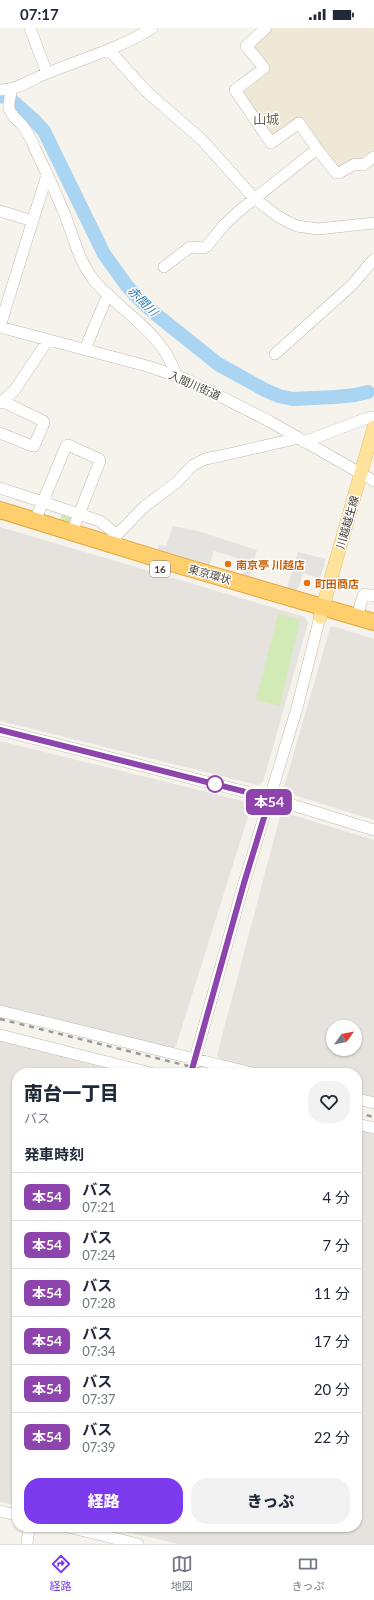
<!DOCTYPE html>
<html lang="ja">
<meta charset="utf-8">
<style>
:root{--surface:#fff;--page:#f2f2f3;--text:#1f2937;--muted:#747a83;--line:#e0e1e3;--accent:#7c3aed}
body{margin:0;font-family:Lato,"Noto Sans JP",sans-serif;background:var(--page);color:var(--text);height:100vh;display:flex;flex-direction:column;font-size:15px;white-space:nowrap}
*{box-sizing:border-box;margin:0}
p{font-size:13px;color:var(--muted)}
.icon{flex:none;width:22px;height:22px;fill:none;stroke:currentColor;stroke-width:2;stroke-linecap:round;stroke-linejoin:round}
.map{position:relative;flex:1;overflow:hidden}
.drawer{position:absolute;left:12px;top:1040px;width:350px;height:464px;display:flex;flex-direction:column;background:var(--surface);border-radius:16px;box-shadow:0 1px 3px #0004}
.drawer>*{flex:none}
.badge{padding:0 8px;border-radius:6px;font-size:14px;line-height:26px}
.needle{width:26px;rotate:57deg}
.fabs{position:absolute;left:326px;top:992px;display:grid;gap:8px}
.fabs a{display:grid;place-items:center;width:36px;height:36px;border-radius:50%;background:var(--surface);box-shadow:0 1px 3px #0004;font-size:20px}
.map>.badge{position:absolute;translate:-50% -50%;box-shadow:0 0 0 2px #fff}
h2{padding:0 12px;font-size:15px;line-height:36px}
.round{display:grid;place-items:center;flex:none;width:42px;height:42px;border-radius:16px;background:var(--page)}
.headline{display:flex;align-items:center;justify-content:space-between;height:68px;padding:0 12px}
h1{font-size:19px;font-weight:800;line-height:30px}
.cta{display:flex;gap:8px;margin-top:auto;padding:8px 12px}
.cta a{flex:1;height:46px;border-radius:16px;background:var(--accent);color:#fff;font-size:16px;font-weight:800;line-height:46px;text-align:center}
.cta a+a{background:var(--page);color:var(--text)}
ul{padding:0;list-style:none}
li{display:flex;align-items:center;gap:12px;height:48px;padding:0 12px;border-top:1px solid var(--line)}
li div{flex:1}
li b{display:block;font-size:15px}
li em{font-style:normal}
li .badge{min-width:44px;font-weight:700;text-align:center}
.status{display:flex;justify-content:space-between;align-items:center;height:28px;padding:0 20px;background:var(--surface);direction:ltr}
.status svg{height:11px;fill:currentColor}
.menu{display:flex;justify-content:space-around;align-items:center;height:56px;border-top:1px solid var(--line);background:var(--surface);font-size:11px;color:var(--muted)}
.menu a{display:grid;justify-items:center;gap:2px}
.menu .active{color:var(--accent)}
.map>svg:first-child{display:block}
.industrial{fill:#e6e2dd;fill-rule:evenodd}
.education{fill:#efe8d6}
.green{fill:#d2eab5}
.parking{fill:#e5e3e0}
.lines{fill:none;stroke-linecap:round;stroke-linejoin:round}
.river{stroke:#a9d4f2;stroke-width:14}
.minor-casing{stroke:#c2bbae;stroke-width:12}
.major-casing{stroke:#e6c16a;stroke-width:14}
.highway-casing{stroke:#e0a43c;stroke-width:18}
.minor{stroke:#fff;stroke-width:11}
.major{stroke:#ffe39c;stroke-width:13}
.highway{stroke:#ffcf6e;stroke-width:16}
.rail{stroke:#9a9a9a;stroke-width:2.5;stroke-dasharray:5 5;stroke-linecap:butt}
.line-casing{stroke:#fff;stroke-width:9}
.line{stroke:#8e44ad;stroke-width:6}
.food-dot{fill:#e8710a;stroke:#fff;stroke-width:1.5}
.stop-dot{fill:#fff;stroke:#8e44ad;stroke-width:2}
.labels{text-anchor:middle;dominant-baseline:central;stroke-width:3;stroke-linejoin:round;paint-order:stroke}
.shield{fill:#fff;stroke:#817c74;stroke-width:1}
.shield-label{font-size:10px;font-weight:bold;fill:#4b4439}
.street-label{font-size:11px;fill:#4b4439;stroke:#fff}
.food-label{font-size:11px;font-weight:bold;fill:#c56008;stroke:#fff;text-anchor:start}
.water-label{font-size:12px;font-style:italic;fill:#2e7ab2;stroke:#fff}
.quarter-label{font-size:13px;fill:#6e6250;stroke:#fff}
</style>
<div class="status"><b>07:17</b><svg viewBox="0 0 49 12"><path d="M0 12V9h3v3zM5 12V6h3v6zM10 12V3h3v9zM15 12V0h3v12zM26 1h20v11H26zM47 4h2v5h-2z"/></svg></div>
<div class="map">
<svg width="374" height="1516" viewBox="0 0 374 1516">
<rect width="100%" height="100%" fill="#f6f3ec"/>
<path class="industrial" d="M 0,499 L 305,589 L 308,595 L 263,754 L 258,757 L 0,693 Z
M 333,598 L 374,611 L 374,792 L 287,765 L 284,759 L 330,600 Z
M 0,713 L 247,774 L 251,779 L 176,1018 L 173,1020 L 0,978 Z
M 286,785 L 374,812 L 374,1070 L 357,1066 L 357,1045 L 272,1045 L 221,1032 L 217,1027 L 280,788 ZM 333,999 L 355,999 L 355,1021 L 333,1021 Z
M 0,1011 L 136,1045 L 17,1045 L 17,1477 L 0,1474 Z
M 357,1100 L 374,1105 L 374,1516 L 179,1516 L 114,1501 L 112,1499 L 357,1499 Z"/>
<path class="education" d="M 270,0 L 374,0 L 374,125 L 368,130 L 340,142 L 301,93 L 274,111 L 238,62 L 267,41 L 249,18 Z"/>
<path class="green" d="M 63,482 L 75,487 L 71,500 L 59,495 Z
M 278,586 L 300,592 L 280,678 L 256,672 Z"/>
<path class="parking" d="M 173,498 L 198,503 L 257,522 L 249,550 L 243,548 L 246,533 L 214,523 L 209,538 L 157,522 L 159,517 L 166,518 Z
M 298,524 L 326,531 L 320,551 L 303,545 L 297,563 L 287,560 Z
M 358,1334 L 374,1338 L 374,1344 L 357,1340 Z"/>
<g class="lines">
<path class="river" d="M 0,68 L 9,70 L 34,92 L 44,103 L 104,226 L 127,258 L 141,273 L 158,288 L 218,336 L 265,362 L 279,368 L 293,371 L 335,369 L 355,367 L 368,364"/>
<defs>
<path id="minor" d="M 30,0 L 47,45
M 266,0 L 246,18 L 264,40 L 235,62 L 271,115 L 299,95 L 317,121
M 109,22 L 146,63 L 202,112 L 254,170 L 276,187 L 286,193 L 297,198 L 318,201 L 374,195
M 0,62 C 17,62 30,52 45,46 C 81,31 119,21 152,0
M 11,62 C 11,68 8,75 9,80 C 10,87 18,92 22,97 C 27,104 32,112 35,121 C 46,143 56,165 65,187 C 74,211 80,237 97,256 C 124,285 164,307 176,347
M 0,183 L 33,193
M 164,239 L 190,219 L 204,220 L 207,218 L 224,197 L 239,183 L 317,121 L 336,145 L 339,145 L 355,136 L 363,137 L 374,129
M 0,298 L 47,147
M 0,299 L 147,338 L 188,352 L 269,393 L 374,453
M 85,321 L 108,266
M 275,326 L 352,257 L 374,231
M 0,375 L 14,363 L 48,312
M 0,405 L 32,418 L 34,418 L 44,395 L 43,393 L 2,373
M 304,414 L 367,390 L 374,389
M 0,460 L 100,493 L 117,507
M 35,493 L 66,418 L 68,417 L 99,431 L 100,433 L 72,504
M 109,515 L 144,479 L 177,454 L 192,438 L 205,431 L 220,428 L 299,410
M 357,589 L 363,568 L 365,566 L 374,568
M 0,702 L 270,770 L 374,802
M 0,983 L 252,1045
M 0,1007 L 151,1045
M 191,1045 L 244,855 L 297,680 L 320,589
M 357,1071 L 374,1075
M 357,1096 L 374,1100
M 0,1483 L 17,1487
M 68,1499 L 138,1516
M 27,1516 L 29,1499"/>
<path id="major" d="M 320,589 L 374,399"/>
<path id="highway" d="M 0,482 L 178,537 L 374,594"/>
</defs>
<use href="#minor" class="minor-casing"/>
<use href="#major" class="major-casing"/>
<use href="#highway" class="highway-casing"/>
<use href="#minor" class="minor"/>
<use href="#major" class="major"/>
<use href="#highway" class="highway"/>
<path class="rail" d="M 0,991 L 216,1045
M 357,1085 L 374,1089"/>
</g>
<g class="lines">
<defs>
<path id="line" d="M 0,702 L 270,770 L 244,855 L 191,1045"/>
</defs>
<use href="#line" class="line-casing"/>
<use href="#line" class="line"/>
</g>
<g class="food-dot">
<circle cx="228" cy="536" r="4"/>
<circle cx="307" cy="555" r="4"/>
</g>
<circle class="stop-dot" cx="215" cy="756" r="8"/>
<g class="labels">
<rect class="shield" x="150" y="533" width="20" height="16" rx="3"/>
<g class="shield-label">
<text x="160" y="541">16</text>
</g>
<g class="street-label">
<text transform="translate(195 357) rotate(24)">入間川街道</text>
<text transform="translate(347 494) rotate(-74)">川越越生線</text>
<text transform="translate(210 546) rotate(16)">東京環状</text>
</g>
<g class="food-label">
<text x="236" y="536">南京亭 川越店</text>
<text x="315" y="555">町田商店</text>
</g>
<g class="water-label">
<text transform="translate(143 273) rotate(45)">赤間川</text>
</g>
<g class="quarter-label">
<text x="266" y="91">山城</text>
</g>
</g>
</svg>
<div class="fabs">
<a><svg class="needle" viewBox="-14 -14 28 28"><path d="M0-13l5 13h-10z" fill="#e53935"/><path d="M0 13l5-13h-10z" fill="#747a83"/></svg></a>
</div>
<b class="badge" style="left:269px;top:774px;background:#8e44ad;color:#fff">本54</b>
<section class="drawer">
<div class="headline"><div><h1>南台一丁目</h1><p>バス</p></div><a class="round"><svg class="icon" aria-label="heart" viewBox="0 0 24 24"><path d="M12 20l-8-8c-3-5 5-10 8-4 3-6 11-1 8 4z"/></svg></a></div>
<h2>発車時刻</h2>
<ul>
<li><span class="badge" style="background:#8e44ad;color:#fff">本54</span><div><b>バス</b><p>07:21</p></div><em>4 分</em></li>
<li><span class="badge" style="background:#8e44ad;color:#fff">本54</span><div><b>バス</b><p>07:24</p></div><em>7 分</em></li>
<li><span class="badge" style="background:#8e44ad;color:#fff">本54</span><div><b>バス</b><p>07:28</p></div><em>11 分</em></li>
<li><span class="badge" style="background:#8e44ad;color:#fff">本54</span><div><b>バス</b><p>07:34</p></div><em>17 分</em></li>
<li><span class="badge" style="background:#8e44ad;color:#fff">本54</span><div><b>バス</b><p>07:37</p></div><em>20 分</em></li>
<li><span class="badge" style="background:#8e44ad;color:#fff">本54</span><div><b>バス</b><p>07:39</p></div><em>22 分</em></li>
</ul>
<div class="cta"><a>経路</a><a>きっぷ</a></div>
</section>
</div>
<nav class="menu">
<a class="active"><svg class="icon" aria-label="directions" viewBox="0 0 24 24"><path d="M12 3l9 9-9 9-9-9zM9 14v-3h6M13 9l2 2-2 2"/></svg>経路</a>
<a><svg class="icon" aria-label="map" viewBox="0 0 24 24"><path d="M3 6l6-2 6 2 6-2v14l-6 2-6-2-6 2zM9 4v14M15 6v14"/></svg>地図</a>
<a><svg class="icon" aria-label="tickets" viewBox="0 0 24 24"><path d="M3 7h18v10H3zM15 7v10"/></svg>きっぷ</a>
</nav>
